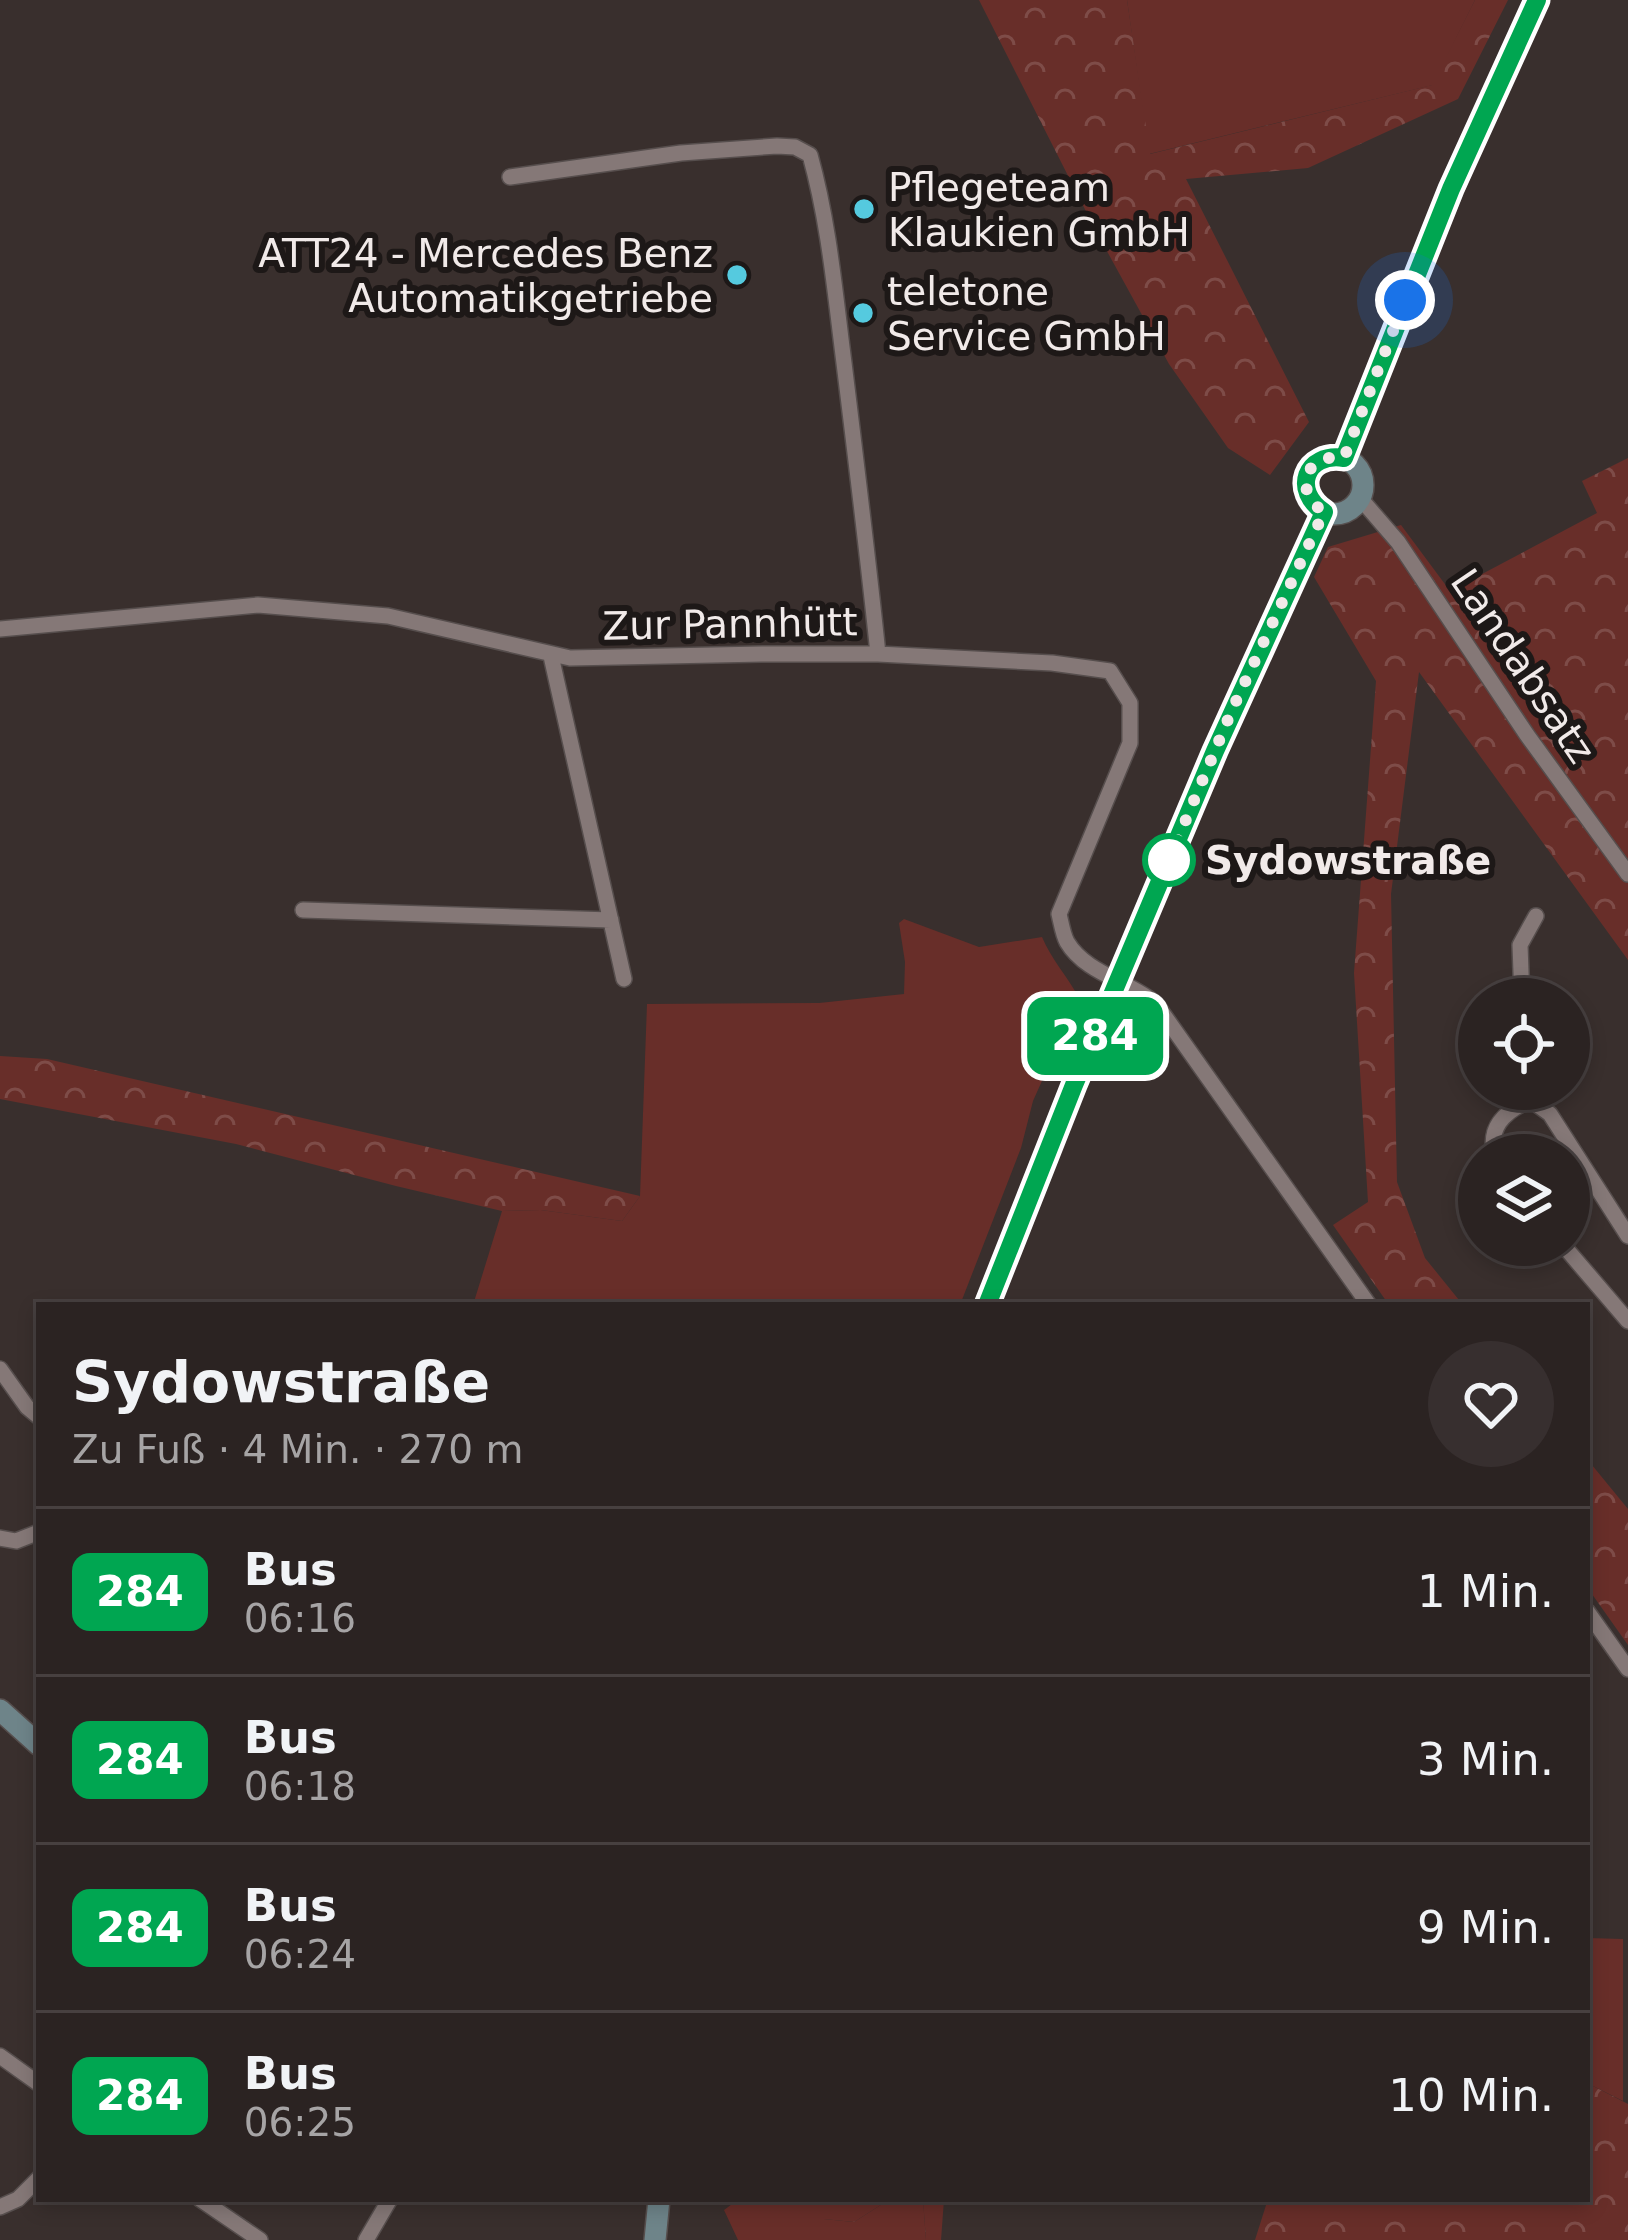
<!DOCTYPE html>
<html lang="de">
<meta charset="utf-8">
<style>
:root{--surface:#2b2322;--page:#372f2f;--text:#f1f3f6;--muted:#a6a4a5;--line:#474040}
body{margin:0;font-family:"DejaVu Sans",sans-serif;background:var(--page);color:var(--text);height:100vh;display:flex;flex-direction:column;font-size:45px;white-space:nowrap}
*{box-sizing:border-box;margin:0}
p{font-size:39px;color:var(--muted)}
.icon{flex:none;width:66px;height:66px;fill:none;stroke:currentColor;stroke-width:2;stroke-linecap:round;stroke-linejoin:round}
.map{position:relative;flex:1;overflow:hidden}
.sheet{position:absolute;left:36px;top:1302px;width:1554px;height:900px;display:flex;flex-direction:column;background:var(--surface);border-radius:0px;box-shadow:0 6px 18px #0003,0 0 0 3px var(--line)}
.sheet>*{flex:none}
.badge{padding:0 24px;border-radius:18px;font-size:42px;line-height:78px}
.buttons{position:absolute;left:1458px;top:978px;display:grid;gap:24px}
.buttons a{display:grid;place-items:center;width:132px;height:132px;border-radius:50%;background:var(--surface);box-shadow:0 6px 18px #0003,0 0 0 3px var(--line);font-size:60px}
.you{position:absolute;width:60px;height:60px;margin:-30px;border:9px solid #fff;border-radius:50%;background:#1a73e8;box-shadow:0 0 0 18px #1a73e833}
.map>.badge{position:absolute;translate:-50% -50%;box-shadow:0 0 0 6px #fff}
.round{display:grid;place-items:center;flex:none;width:126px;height:126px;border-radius:63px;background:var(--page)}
.head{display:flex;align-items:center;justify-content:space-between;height:204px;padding:0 36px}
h1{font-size:57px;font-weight:700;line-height:90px}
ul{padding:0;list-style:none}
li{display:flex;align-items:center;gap:36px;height:168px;padding:0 36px;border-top:3px solid var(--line)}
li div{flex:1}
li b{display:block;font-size:45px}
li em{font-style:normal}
li .badge{min-width:132px;font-weight:700;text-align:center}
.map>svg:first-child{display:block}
.grass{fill:#682e29}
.forest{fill:url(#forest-crowns)}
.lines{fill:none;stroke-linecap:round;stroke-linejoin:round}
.street-casing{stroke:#564e4d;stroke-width:18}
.secondary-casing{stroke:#564e4d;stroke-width:24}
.street{stroke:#857877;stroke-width:15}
.secondary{stroke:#6e8489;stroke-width:21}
.line-casing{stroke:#fff;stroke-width:27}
.line{stroke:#00a651;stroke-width:18}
.walk{stroke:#f1eae9;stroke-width:12;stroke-dasharray:0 21.6}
.poi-dot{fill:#55cadf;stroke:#1d1817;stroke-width:4.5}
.stop-dot{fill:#fff;stroke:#00a651;stroke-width:6}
.labels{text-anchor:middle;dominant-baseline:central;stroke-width:12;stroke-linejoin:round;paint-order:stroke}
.poi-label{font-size:39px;fill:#f1eae9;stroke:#1d1817;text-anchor:start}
.street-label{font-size:39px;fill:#f1eae9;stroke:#1d1817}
.stop-label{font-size:39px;font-weight:bold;fill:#f1eae9;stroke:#1d1817;text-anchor:start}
</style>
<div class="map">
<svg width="1628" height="2240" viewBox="0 0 1628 2240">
<defs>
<pattern id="forest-crowns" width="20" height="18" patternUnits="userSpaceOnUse" patternTransform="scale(3)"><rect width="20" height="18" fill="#682e29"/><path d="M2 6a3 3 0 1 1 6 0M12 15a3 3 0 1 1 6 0" fill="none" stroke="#7e4c48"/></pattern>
</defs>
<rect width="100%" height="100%" fill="#392f2d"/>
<path class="grass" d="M 1127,0 L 1475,0 L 1433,85 L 1149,154 Z
M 904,919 L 979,947 L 1042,937 C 1051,959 1068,977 1079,998 L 1033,1101 L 1021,1148 L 960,1305 L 473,1305 L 502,1211 L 541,1210 L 622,1221 L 640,1196 L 647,1004 L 819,1003 L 904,994 L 905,962 L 899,923 Z
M 1587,1938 L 1623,1939 L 1623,2101 L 1587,2083 Z
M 739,2199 L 824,2199 L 824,2219 L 854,2222 L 890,2199 L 923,2199 L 926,2240 L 738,2240 L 724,2210 Z"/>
<path class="forest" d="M 979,0 L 1127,0 L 1150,154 L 1432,85 L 1475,0 L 1508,0 L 1458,99 L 1308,168 L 1186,179 L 1309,422 L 1270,475 L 1228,448 L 1169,364 L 1097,233 Z
M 1628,458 L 1628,960 L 1419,672 L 1391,894 L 1397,1182 L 1425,1258 L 1463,1305 L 1389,1305 L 1333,1225 L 1368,1202 L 1354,973 L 1376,681 L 1314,577 L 1328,547 L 1401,525 L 1450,591 L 1597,513 L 1582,481 Z
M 0,1056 L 47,1059 L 640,1196 L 622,1221 L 541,1210 L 502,1211 L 396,1186 L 236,1144 L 0,1099 Z
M 1587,1459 L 1628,1509 L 1628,1645 L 1587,1587 Z
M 1587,2083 L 1628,2104 L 1628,2240 L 1255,2240 L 1268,2199 L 1587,2199 Z
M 824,2199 L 890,2199 L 854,2222 L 824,2219 Z
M 923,2199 L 944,2199 L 941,2240 L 926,2240 Z"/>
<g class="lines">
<defs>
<path id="street" d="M 510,177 L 681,153 L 777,146 L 795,147 L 810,155 C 829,223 835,293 844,363 C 856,460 868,557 878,654
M 1360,498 L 1398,542 L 1527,735 L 1628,874
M 0,629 L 258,605 L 388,616 L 570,658 L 762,654 L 878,654 L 1052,663 L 1110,671 L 1130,703 L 1130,743 L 1059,914 C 1061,922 1063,935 1067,942 C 1086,974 1130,981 1156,1004 L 1369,1305
M 551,656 L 624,979
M 303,910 L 611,920
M 1522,999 L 1520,945 L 1536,916
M 1495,1155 C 1488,1128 1503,1113 1526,1102 L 1536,1104 L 1550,1114 L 1628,1236
M 1563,1245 L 1628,1321
M 0,1369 L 27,1407 L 39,1417
M 0,1538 L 16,1541 L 39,1532
M 1587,1611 L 1628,1669
M 0,2056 L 39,2084
M 200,2199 L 260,2240
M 0,2207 L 18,2199 L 39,2178
M 366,2240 L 390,2199"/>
<path id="secondary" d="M1305 485a29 29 0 1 1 58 0a29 29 0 1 1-58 0Z
M 1344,458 C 1405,303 1466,150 1537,0
M 986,1305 L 1060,1120 L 1215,751 L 1324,512
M 0,1710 L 39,1745
M 655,2240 L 659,2199"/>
</defs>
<use href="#street" class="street-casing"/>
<use href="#secondary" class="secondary-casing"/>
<use href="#street" class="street"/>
<use href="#secondary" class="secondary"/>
</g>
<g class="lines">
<defs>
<path id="line" d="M 987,1305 L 1074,1085 L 1215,751 L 1324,512 C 1292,491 1305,452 1344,458 L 1451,189 L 1537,0"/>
</defs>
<use href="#line" class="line-casing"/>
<use href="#line" class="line"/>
<path class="walk" d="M 1169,860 L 1232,710 L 1324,512 C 1292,491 1305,452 1344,458 L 1405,300"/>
</g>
<g class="poi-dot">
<circle cx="864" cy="209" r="12"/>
<circle cx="737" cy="275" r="12"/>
<circle cx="863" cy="313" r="12"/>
</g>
<circle class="stop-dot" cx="1169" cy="860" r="24"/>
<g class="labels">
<g class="poi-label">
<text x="888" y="187">Pflegeteam<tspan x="888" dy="45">Klaukien GmbH</tspan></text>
<text x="713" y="253" text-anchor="end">ATT24 - Mercedes Benz<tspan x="713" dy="45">Automatikgetriebe</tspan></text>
<text x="887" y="291">teletone<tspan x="887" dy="45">Service GmbH</tspan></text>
</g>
<g class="street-label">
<text transform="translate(730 624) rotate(-1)">Zur Pannhütt</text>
<text transform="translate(1523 666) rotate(56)">Landabsatz</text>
</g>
<g class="stop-label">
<text x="1205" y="860">Sydowstraße</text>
</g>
</g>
</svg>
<div class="buttons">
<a><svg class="icon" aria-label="locate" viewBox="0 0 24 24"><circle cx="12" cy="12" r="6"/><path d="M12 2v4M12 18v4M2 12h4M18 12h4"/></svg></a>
<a><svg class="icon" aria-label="layers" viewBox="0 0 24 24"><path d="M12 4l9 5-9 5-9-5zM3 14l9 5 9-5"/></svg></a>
</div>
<div class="you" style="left:1405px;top:300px"></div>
<b class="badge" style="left:1095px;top:1036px;background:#00a651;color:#fff">284</b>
<section class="sheet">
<div class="head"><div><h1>Sydowstraße</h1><p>Zu Fuß · 4 Min. · 270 m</p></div><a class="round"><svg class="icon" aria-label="heart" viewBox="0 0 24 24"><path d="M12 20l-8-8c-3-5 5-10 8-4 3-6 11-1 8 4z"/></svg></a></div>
<ul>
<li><span class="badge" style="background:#00a651;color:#fff">284</span><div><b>Bus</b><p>06:16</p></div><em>1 Min.</em></li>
<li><span class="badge" style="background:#00a651;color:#fff">284</span><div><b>Bus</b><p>06:18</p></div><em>3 Min.</em></li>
<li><span class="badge" style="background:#00a651;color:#fff">284</span><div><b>Bus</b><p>06:24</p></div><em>9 Min.</em></li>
<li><span class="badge" style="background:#00a651;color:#fff">284</span><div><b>Bus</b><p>06:25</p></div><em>10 Min.</em></li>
</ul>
</section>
</div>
